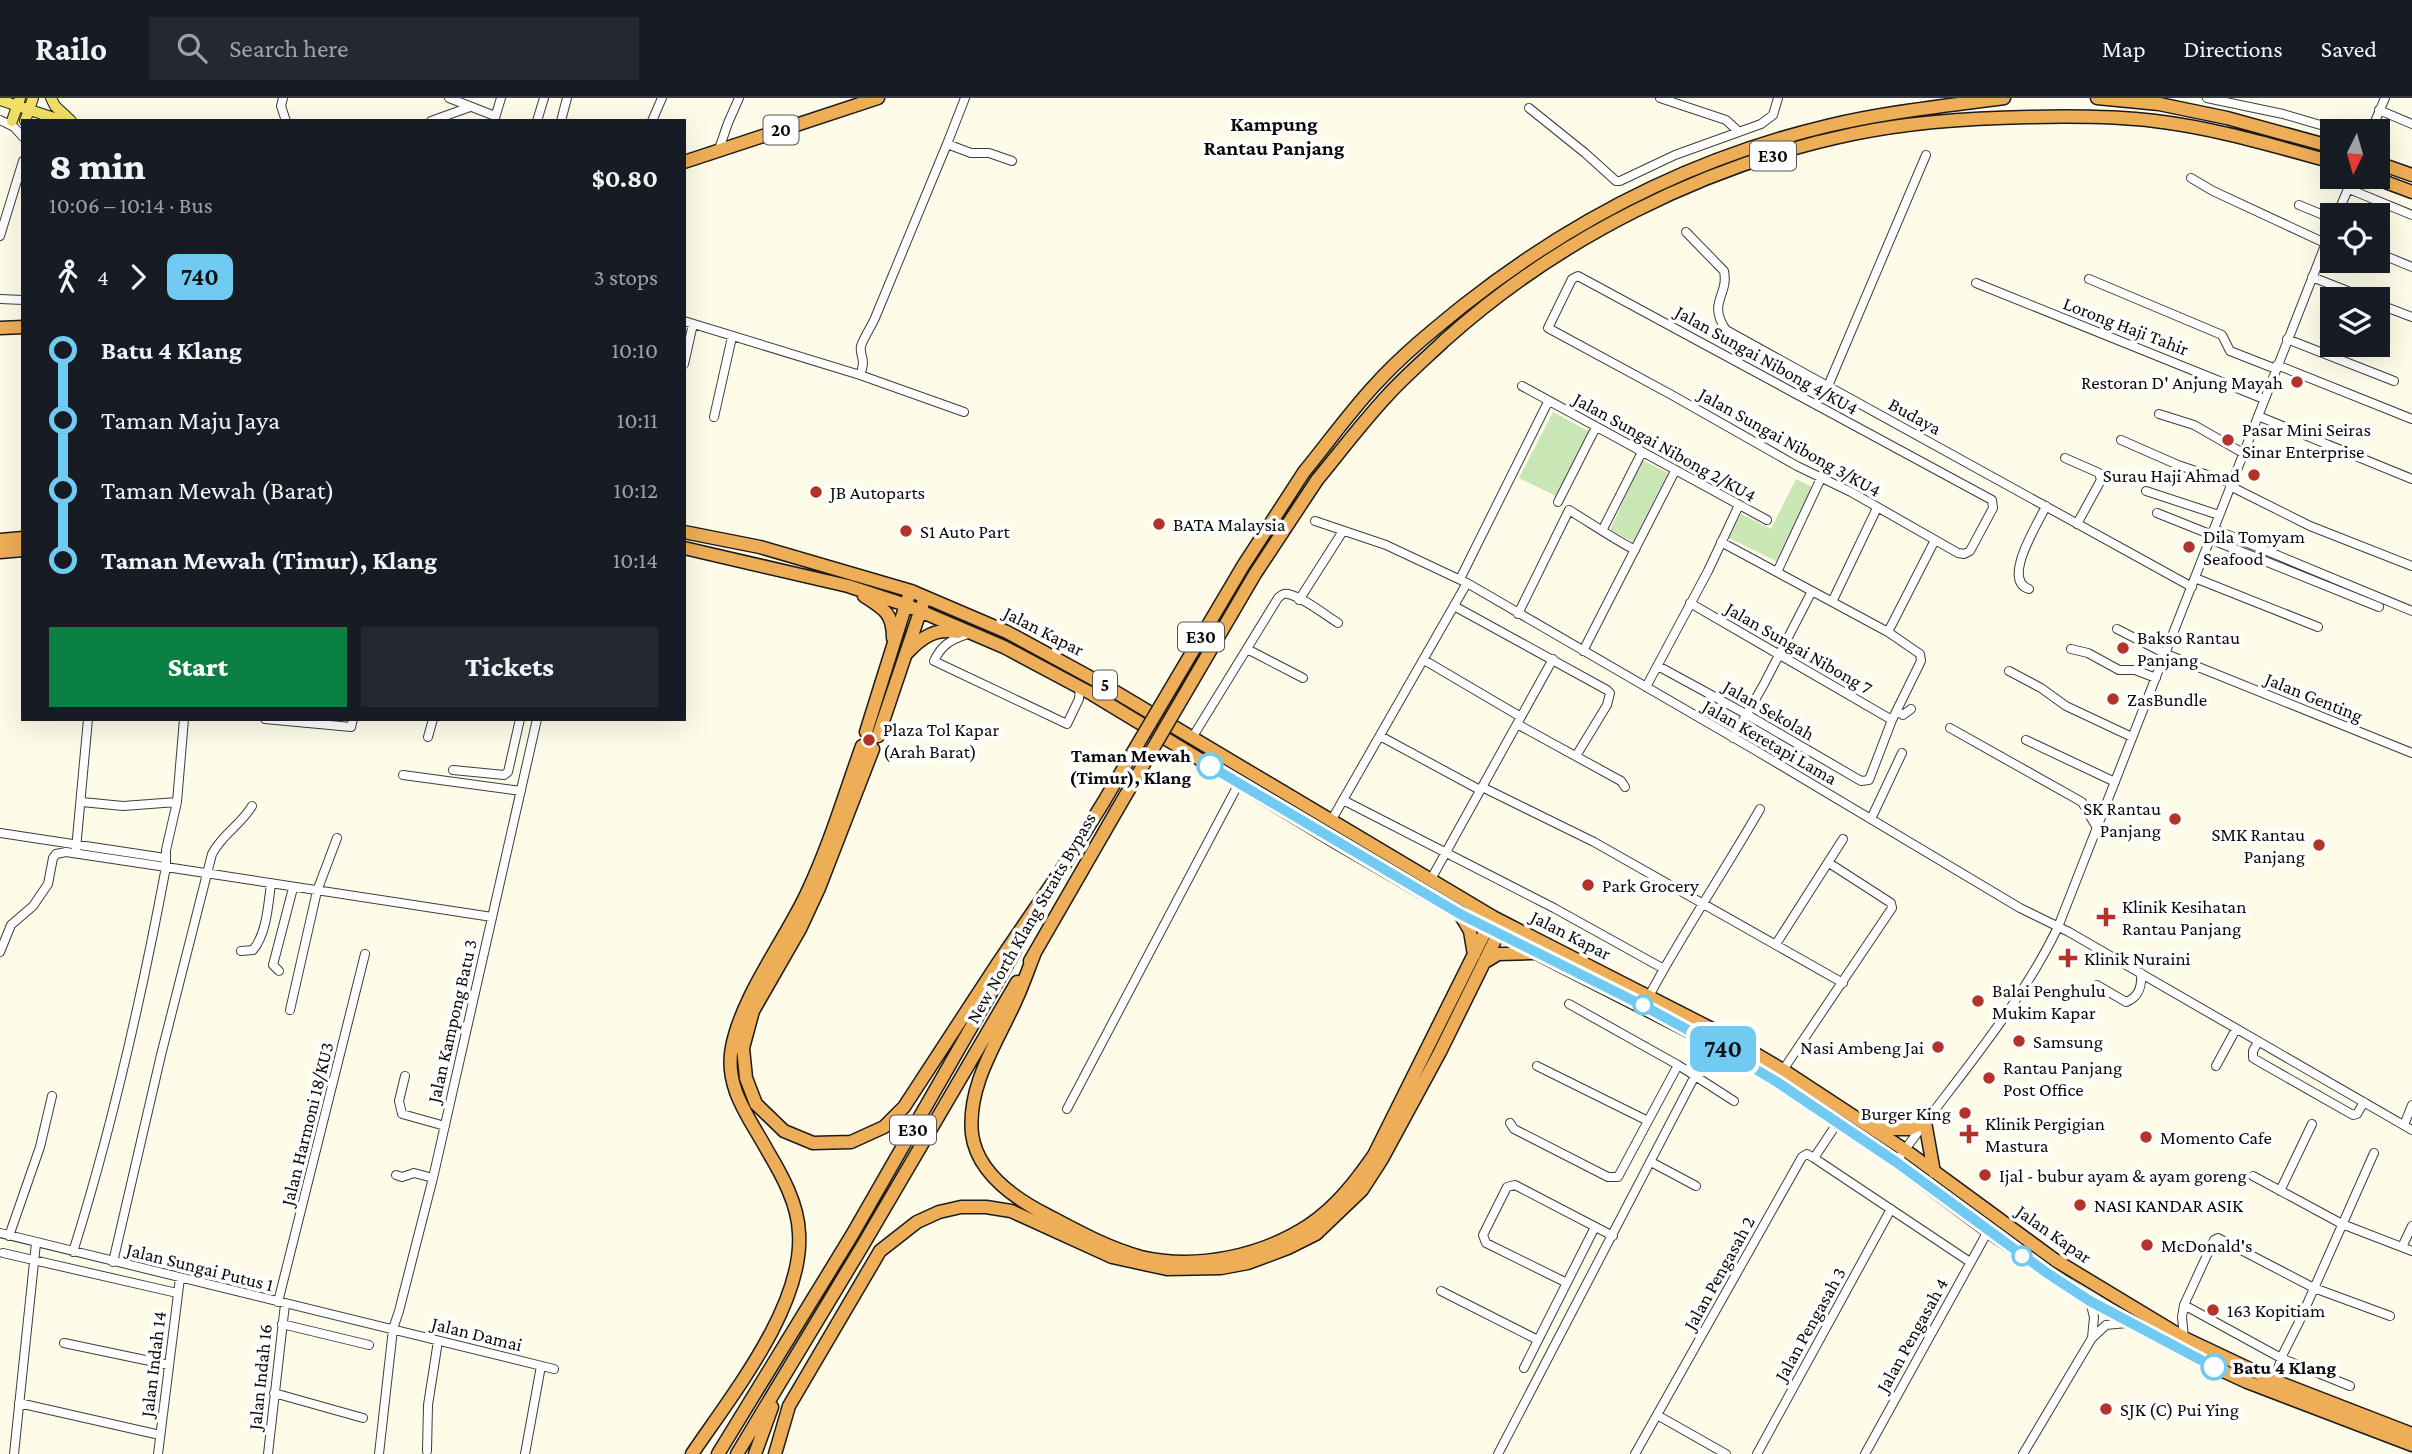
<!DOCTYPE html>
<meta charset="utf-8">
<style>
:root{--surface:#171b24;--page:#242831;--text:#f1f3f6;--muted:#9ea1a6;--line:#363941;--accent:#0b8043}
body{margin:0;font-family:"Crimson Pro",serif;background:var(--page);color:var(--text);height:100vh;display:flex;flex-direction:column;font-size:26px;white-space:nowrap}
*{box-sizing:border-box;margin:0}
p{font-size:23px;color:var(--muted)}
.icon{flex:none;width:38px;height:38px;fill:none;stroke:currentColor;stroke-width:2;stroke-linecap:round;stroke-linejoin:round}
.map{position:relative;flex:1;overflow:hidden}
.drawer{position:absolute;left:21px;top:21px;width:665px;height:602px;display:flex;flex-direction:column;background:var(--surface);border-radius:0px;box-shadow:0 7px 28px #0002}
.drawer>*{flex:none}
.badge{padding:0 14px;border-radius:10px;font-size:24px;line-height:46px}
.needle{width:46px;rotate:185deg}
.tools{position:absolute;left:2320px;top:21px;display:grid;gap:14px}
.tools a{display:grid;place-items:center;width:70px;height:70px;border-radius:0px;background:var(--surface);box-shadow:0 7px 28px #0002;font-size:35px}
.map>.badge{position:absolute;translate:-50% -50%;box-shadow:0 0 0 4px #fff}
.legs{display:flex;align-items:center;gap:10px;height:77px;padding:0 28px;font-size:23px}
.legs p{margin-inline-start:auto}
.headline{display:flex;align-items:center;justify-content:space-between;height:119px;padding:0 28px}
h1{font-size:38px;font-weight:800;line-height:52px}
.cta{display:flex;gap:14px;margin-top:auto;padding:14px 28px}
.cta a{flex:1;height:80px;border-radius:0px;background:var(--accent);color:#fff;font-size:28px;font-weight:800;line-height:80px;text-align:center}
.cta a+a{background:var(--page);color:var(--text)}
ul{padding:0 28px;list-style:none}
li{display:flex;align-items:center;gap:24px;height:70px;font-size:26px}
li i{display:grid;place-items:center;width:10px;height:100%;margin:0 9px;background:currentColor}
li i::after{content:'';width:18px;height:18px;margin:-9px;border:5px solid;border-radius:50%;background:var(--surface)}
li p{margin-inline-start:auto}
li:first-child i{background:linear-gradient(#0000 50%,currentColor 0)}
li:last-child i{background:linear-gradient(currentColor 50%,#0000 0)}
header{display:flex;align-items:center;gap:42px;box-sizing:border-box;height:98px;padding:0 35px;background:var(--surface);border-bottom:2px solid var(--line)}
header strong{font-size:33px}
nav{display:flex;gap:38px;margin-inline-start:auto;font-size:24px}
.search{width:490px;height:63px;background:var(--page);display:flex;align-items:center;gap:18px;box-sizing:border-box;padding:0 24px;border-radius:0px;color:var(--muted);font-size:26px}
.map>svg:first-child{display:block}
.green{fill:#c9e6b5}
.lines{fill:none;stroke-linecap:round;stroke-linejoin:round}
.minor-casing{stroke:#3d3d3d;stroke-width:10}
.major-casing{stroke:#1b1b1b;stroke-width:12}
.highway-casing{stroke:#1b1b1b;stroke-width:15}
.minor{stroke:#fff;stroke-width:8}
.major{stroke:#f2e064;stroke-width:10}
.highway{stroke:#eead57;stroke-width:12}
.highway-bridge-casing{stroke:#1b1b1b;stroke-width:15;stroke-linecap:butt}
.highway-bridge{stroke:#eead57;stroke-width:12}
.line-1-casing{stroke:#fff;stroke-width:16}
.line-1{stroke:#71caf2;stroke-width:10}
.poi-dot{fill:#b3332a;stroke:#fff;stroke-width:2.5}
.stop-1-dot{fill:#fff;stroke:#71caf2;stroke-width:3.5}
.labels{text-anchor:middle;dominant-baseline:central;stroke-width:7;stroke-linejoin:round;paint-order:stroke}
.shield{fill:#fff;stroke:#545454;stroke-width:2}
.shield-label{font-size:18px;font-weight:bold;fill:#0a0a0a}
.street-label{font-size:19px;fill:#0a0a0a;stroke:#fff}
.poi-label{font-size:19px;fill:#0a0a0a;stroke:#fff;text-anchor:start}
.stop-label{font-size:19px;font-weight:bold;fill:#0a0a0a;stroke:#fff;text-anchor:end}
.neighbourhood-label{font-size:21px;font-weight:bold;fill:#0a0a0a;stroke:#fff}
</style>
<header>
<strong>Railo</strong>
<div class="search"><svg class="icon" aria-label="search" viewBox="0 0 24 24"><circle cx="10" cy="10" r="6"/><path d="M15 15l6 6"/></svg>Search here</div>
<nav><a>Map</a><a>Directions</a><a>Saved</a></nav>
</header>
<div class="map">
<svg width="2412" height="1356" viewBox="0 0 2412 1356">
<rect width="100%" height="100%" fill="#fefce9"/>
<path class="green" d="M 1553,314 L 1590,334 L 1556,398 L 1519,380 Z
M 1642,362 L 1668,375 L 1633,444 L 1610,432 Z
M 1796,381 L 1812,389 L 1776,463 L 1729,440 L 1741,416 L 1771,431 Z"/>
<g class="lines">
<defs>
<path id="minor" d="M 283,0 L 281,8 L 286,23
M 449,0 L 495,18
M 965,0 L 947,46 L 971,55 L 989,55 L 1012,63
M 1660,0 L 1726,22 L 1738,33
M 2207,0 L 2283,16 L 2341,33
M 1529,10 L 1585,55 L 1616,83 L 1620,83 L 1675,57 L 1761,26 L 1773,17 L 1778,0
M 2379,12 L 2412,26
M 0,22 L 14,29 L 23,39
M 431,23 L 470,9
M 494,23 L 501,0
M 537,23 L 544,0
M 561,23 L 567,0
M 652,23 L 662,0
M 2371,33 L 2385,0
M 719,51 L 728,25 L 739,0
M 2191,80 L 2213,93 L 2325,145
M 2349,91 L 2412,117
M 2299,107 L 2333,121
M 2337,117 L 2353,79
M 1686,134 L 1724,173 C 1729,198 1707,204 1726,232 L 2192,489
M 0,138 L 23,63
M 2378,155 L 2412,169
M 1578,178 L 1992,402 L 1993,410 L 1970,453 L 1964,456 L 1958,455 L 1851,394 L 1797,368 L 1670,296 L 1548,230 L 1572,181 Z
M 2312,179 L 2368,201
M 2089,181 L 2222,237 L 2230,253 L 2276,271
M 1976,185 L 2264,301
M 0,201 L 23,202
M 2378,206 L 2412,219
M 684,223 L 860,277 L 964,314
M 2287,241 L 2394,283
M 684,266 L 693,226
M 2277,267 L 2412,321
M 860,277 C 867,260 859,258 861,248 C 864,239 871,229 875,220 L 947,46
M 1522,288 L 1767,422
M 1828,288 L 1926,57
M 2159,316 L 2194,327 L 2243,355
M 2258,318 L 2412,381
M 714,319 L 732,239
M 2121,342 L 2178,367 L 2231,385
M 2065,360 L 2099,375 L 2101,382 L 2077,426
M 2230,388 L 2310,428 L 2412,468
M 2146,393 L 2219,417
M 1558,404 L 1596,329
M 2157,415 L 2212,437
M 1315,423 L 1386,447 L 1467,485 L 1755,652 L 2020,810 L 2069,834 L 2412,1032
M 1603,431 L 1642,354
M 2214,431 L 2412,513
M 2210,441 L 2379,509
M 1777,474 L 1822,378
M 2195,480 L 2318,529
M 1460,481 L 1548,304
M 2029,491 C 2001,482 2038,426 2046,408
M 1299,502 L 1343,433
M 1832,504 L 1877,410
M 1690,505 L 1892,622
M 1454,508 L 1607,592 L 1610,595 L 1607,607 L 1576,658
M 1518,516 L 1569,412 C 1592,426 1612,440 1635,452
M 2117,531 L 2166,556 L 2412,655
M 1888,534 L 1935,442
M 965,537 C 950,542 941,548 934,563 L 1067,626 L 1079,601 L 1080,589
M 1247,551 L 1303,580
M 2071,551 L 2088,555 L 2119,572 L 2135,572 L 2156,580
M 1583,553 L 1675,373
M 1424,562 L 1521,619
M 1658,568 L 1746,616 L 1861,683 L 1869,682 L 1892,622 L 1921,563 L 1920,556 L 1888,534 L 1721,444
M 2009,573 L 2041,590 L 2066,608 L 2132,639
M 1646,589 L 1708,473 L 1739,407
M 1898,614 L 1903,617 L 1911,611
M 184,621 L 177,704 L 166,752 L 166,769 L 492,819
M 265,621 L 351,629 L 353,621
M 1517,626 L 1621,683 L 1625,689
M 1950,630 L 2082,704 L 2097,730
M 1380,638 L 1480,692
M 428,639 L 433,621
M 1192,640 L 1278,500 C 1282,497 1283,495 1288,496 C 1303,499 1325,517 1338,525
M 1733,640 L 1764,586 L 1812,493
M 2026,642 L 2115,684
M 453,672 L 504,677 L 508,674 L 520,621
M 403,677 L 521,693
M 1482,689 L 1594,744 L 1843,885
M 1343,702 L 1554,810 L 1664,871
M 82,704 L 123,708 L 177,704
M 1871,721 L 1902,655
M 1331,723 L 1467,485
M 0,735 L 165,760
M 76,751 L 88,621
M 1430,783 L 1553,561
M 1776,846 L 1843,741
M 241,853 L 253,852 C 267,835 268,807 271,786
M 0,854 L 11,827 L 33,808 L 48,786 L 53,760 L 56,756 L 66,754 L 166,769 C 142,897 112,1030 73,1154
M 279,873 L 273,867 L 293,790
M 2097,887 L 2126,904 C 2139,899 2142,889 2141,875
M 1649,898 C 1683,834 1724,774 1760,711
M 1569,906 L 1678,967 L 1734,1003
M 290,912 L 317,793 L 337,740
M 2258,944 L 2253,953 L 2253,960 L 2265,967 L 2353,1017 L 2357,1016 L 2364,1004
M 1537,968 L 1648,1023
M 2216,968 L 2236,931
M 1783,972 L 1892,810 L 1891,805 L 1829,765
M 405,978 L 399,1003 L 402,1016 L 445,1028
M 1067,1011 L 1239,685
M 1510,1025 L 1514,1031 L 1608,1079 L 1618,1079 L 1678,967
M 2404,1027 L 2412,1007
M 1814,1060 L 1970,1164
M 1651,1064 L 1696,1088
M 1896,1064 C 1951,987 2017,914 2058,829 L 2333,127
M 396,1077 L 402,1079 L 414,1075 L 433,1080
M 2253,1078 L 2342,1126 L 2412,1153
M 2280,1093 L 2312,1026
M 0,1135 L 554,1271
M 9,1138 L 40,1049 L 52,998
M 2402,1149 L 2412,1128
M 3,1155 L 177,1195
M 113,1164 L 161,957 L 212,756 C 223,735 240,728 252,708
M 1567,1185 L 1486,1145 L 1483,1137 L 1507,1089 L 1515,1087 L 1613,1138
M 1441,1193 L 1538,1242
M 2090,1203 L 2094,1219 L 2092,1240
M 278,1204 L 365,856
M 2184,1207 L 2281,1260 L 2350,1288
M 282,1226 L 369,1247
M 2184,1240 L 2182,1219 L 2184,1207 L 2214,1142 L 2218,1140 L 2314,1190 L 2390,1218
M 64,1245 L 169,1267
M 1524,1270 L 1595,1129
M 2275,1283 L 2281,1260 L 2300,1222 L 2374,1055
M 274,1295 L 363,1320
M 19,1305 L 160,1337
M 1657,1317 L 1726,1356
M 427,1353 L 428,1307 L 438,1243
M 14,1356 L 36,1145
M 158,1356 L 180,1180
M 268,1356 L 285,1206
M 379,1356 L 393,1231 L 399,1213 L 433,1080 L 537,621
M 525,1356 L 541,1268
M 1498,1356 L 1712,945
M 1635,1356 L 1802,1059 L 1807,1056 L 1814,1060 L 1838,1024
M 1757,1356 L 1891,1111
M 1865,1356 L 1988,1133
M 2023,1356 L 2092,1240 L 2106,1227 L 2127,1225"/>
<path id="major" d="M 51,0 L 55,8 L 71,23
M 0,2 L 63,23
M 12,23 L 20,0
M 25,23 L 33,0"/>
<path id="highway" d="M 2097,0 L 2159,6 L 2227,20 L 2333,49
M 684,64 L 878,0
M 2378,65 L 2412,77
M 2372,79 L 2412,94
M 0,230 L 23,229
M 1304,374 C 1327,346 1349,315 1374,288 C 1401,258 1433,232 1464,207 C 1572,122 1693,60 1827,28 C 1885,14 1945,8 2004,0
M 1317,382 C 1340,354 1362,325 1386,299 C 1404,279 1425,261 1444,243 C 1557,141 1704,67 1853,36 C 1910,24 1970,20 2029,19 C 2071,18 2113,18 2155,23 C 2215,30 2274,48 2333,64
M 684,434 L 760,449 L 911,493 L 1007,534 L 1097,583 L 1493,819 L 1718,934 L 1783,972 L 1905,1052 L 2055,1162 L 2184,1240 L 2275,1283 L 2412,1336
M 0,442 L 23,440
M 684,450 L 848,488 L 906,507 L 1004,549 L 1092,596 L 1336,744 L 1460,816 L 1712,945 L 1777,984 L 1896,1064 L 1988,1133 L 2090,1203 L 2208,1266 L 2247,1284 L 2412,1347
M 0,454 L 23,452
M 864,498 C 884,511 893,515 893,540
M 907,555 C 922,539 935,530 958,534
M 866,634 L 908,500
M 878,638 L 923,505
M 873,651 L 819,790 L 800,831 L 753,913 L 743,950 L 746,980 L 756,1006 L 784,1033 L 813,1045 L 851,1044 L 884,1029 L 904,1009 L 998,865 L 1058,777
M 1055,782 L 1103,705
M 1461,818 L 1470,833 L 1474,857
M 1034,857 C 1028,872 1023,887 1016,902 C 997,945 967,987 972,1036 C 977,1075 1017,1102 1049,1118 C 1079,1134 1108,1150 1141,1159 C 1197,1172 1262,1158 1309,1127 C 1336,1109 1356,1083 1374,1057 L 1490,824
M 1030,863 L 1117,712
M 1485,864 L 1498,856 L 1531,855
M 1876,1031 L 1909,1031 L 1925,1024 L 1934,1074
M 692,1356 C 731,1298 804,1208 799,1135 C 798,1106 782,1077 767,1052 C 749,1019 724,989 732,949 C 742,898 783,845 806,797 C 829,749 844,698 862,648
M 718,1356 L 852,1137 L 1015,853
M 737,1356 L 863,1147 L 1017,884
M 755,1356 L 772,1309
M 775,1356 L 789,1308 L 880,1153 L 917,1124 L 939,1114 L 961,1109 L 986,1109 L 1011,1113 L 1112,1159 L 1167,1171 L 1221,1170 L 1248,1165 L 1288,1150 L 1316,1136 L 1362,1092 L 1382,1061 L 1440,954 L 1502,828"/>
</defs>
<use href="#minor" class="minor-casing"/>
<use href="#major" class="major-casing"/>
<use href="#highway" class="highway-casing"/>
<use href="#minor" class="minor"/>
<use href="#major" class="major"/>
<use href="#highway" class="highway"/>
<defs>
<path id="highway-bridge" d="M 1103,705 L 1243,468 L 1304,374
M 1117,712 L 1255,476 L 1317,382"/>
</defs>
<use href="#highway-bridge" class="highway-bridge-casing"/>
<use href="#highway-bridge" class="highway-bridge"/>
</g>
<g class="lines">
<defs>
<path id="line-1" d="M 1210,668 L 1460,816 L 1644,908 L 1712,945 L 1777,984 L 1896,1064 L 2047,1175 L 2090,1203 L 2214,1269"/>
</defs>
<use href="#line-1" class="line-1-casing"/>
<use href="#line-1" class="line-1"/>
</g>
<g class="poi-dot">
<circle cx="2297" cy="284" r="7"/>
<circle cx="2228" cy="342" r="7"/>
<circle cx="2254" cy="377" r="7"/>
<circle cx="816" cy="394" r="7"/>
<circle cx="1159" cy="426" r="7"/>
<circle cx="906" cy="433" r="7"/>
<circle cx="2189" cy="449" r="7"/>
<circle cx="2123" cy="550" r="7"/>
<circle cx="2113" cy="601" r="7"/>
<circle cx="869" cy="642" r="7"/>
<circle cx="2175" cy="721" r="7"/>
<circle cx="2319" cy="747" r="7"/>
<circle cx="1588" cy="787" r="7"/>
<path d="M2102.5 808.5h7v7h7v7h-7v7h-7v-7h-7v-7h7z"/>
<path d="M2064.5 849.5h7v7h7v7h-7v7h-7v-7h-7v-7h7z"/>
<circle cx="1978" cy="903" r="7"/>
<circle cx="2019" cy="943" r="7"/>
<circle cx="1938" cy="949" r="7"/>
<circle cx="1989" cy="980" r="7"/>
<circle cx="1965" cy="1015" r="7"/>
<path d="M1965.5 1025.5h7v7h7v7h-7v7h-7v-7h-7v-7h7z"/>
<circle cx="2146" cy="1039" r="7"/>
<circle cx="1985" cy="1077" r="7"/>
<circle cx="2080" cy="1107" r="7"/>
<circle cx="2147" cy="1147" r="7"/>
<circle cx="2213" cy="1212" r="7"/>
<circle cx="2106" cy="1311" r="7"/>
</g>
<g class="stop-1-dot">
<circle cx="1210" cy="668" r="12"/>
<circle cx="1643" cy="907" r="9"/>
<circle cx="2022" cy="1158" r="9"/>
<circle cx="2214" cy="1269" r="12"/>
</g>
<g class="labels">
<g class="shield">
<rect x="763.5" y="17.5" width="35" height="29" rx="5"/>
<rect x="1750" y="43.5" width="46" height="29" rx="5"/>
<rect x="1178" y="524.5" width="46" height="29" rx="5"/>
<rect x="1093" y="572.5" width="24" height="29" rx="5"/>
<rect x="890" y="1017.5" width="46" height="29" rx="5"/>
</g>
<g class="shield-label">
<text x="781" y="32">20</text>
<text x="1773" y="58">E30</text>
<text x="1201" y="539">E30</text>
<text x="1105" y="587">5</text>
<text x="913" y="1032">E30</text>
</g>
<g class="street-label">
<text transform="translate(2126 228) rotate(21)">Lorong Haji Tahir</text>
<text transform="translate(1767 262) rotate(29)">Jalan Sungai Nibong 4/KU4</text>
<text transform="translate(1915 318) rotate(29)">Budaya</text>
<text transform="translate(1790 344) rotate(29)">Jalan Sungai Nibong 3/KU4</text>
<text transform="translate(1665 349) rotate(29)">Jalan Sungai Nibong 2/KU4</text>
<text transform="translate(1044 533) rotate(27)">Jalan Kapar</text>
<text transform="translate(1799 550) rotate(30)">Jalan Sungai Nibong 7</text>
<text transform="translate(2314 599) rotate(22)">Jalan Genting</text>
<text transform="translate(1769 612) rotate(30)">Jalan Sekolah</text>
<text transform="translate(1770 644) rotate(30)">Jalan Keretapi Lama</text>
<text transform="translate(1031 820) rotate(-60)">New North Klang Straits Bypass</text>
<text transform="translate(1571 837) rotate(27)">Jalan Kapar</text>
<text transform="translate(452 923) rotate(-77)">Jalan Kampong Batu 3</text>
<text transform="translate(307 1026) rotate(-76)">Jalan Harmoni 18/KU3</text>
<text transform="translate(2054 1136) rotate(35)">Jalan Kapar</text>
<text transform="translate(200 1169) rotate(14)">Jalan Sungai Putus 1</text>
<text transform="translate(1719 1175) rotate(-61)">Jalan Pengasah 2</text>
<text transform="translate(1810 1226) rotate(-61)">Jalan Pengasah 3</text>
<text transform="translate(477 1236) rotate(14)">Jalan Damai</text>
<text transform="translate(1912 1237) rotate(-61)">Jalan Pengasah 4</text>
<text transform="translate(153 1266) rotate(-83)">Jalan Indah 14</text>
<text transform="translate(260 1279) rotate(-84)">Jalan Indah 16</text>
</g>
<g class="poi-label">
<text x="2283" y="284" text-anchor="end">Restoran D' Anjung Mayah</text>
<text x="2242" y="331">Pasar Mini Seiras<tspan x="2242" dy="22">Sinar Enterprise</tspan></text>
<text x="2240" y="377" text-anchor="end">Surau Haji Ahmad</text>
<text x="830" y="394">JB Autoparts</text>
<text x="1173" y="426">BATA Malaysia</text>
<text x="920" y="433">S1 Auto Part</text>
<text x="2203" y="438">Dila Tomyam<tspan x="2203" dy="22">Seafood</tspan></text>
<text x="2137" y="539">Bakso Rantau<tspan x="2137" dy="22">Panjang</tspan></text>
<text x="2127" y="601">ZasBundle</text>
<text x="883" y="631">Plaza Tol Kapar<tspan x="883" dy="22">(Arah Barat)</tspan></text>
<text x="2161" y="710" text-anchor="end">SK Rantau<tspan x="2161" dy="22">Panjang</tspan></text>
<text x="2305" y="736" text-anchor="end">SMK Rantau<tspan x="2305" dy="22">Panjang</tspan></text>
<text x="1602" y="787">Park Grocery</text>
<text x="2122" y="808">Klinik Kesihatan<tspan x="2122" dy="22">Rantau Panjang</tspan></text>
<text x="2084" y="860">Klinik Nuraini</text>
<text x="1992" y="892">Balai Penghulu<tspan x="1992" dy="22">Mukim Kapar</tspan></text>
<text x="2033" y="943">Samsung</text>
<text x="1924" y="949" text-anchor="end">Nasi Ambeng Jai</text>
<text x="2003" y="969">Rantau Panjang<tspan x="2003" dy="22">Post Office</tspan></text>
<text x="1951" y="1015" text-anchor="end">Burger King</text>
<text x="1985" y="1025">Klinik Pergigian<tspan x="1985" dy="22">Mastura</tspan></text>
<text x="2160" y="1039">Momento Cafe</text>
<text x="1999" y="1077">Ijal - bubur ayam &amp; ayam goreng</text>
<text x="2094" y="1107">NASI KANDAR ASIK</text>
<text x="2161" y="1147">McDonald's</text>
<text x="2227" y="1212">163 Kopitiam</text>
<text x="2120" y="1311">SJK (C) Pui Ying</text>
</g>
<g class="stop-label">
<text x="1191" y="657">Taman Mewah<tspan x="1191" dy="22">(Timur), Klang</tspan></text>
<text x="2233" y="1269" text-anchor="start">Batu 4 Klang</text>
</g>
<g class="neighbourhood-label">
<text x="1274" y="26">Kampung<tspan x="1274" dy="24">Rantau Panjang</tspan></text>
</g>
</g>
</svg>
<div class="tools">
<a><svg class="needle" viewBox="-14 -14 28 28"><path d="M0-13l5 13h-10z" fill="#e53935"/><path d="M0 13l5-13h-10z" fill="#9ea1a6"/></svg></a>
<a><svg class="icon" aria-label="locate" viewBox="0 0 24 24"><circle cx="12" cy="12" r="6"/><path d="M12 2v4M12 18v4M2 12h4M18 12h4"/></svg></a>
<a><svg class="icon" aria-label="layers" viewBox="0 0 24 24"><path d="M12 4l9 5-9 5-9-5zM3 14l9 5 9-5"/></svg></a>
</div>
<b class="badge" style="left:1723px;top:951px;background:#71caf2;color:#111">740</b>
<section class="drawer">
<div class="headline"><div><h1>8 min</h1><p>10:06 – 10:14 · Bus</p></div><b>$0.80</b></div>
<div class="legs"><svg class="icon" aria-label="walk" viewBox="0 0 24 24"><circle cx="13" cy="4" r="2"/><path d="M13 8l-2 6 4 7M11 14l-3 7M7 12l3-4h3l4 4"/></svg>4<svg class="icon" aria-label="forward" viewBox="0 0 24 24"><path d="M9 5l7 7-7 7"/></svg><b class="badge" style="background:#71caf2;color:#111">740</b><p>3 stops</p></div>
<ul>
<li><i style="color:#71caf2"></i><b>Batu 4 Klang</b><p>10:10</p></li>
<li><i style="color:#71caf2"></i><span>Taman Maju Jaya</span><p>10:11</p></li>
<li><i style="color:#71caf2"></i><span>Taman Mewah (Barat)</span><p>10:12</p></li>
<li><i style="color:#71caf2"></i><b>Taman Mewah (Timur), Klang</b><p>10:14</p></li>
</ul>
<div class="cta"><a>Start</a><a>Tickets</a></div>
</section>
</div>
